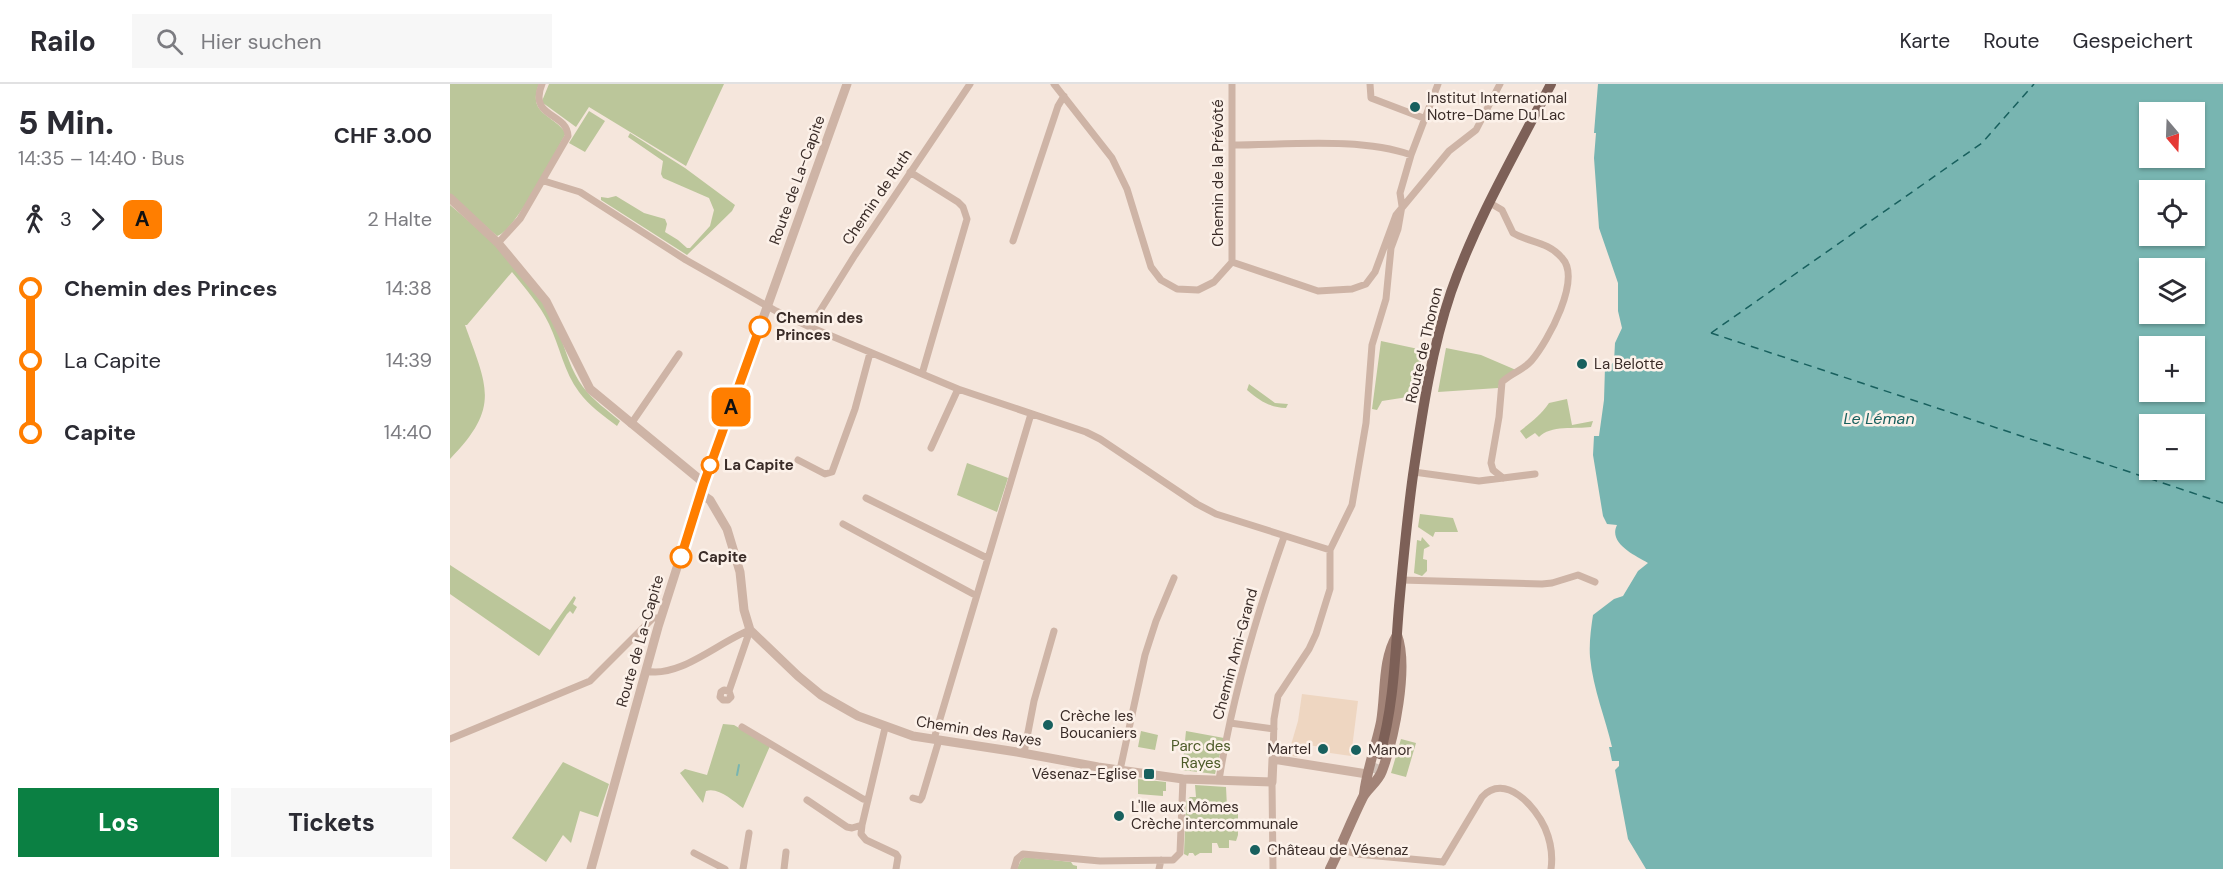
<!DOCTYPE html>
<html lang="de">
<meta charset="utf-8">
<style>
:root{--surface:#fff;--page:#f7f7f7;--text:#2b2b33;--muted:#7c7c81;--line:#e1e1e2;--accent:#0b8043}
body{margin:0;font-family:"DM Sans",sans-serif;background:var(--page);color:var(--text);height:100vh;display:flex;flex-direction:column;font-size:22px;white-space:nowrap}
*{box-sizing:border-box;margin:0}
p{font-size:20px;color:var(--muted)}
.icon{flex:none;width:33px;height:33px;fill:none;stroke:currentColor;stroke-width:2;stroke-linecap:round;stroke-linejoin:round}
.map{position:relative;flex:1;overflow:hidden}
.details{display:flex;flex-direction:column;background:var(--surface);width:450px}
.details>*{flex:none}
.badge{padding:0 12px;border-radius:9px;font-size:21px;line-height:39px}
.needle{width:39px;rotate:161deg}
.tools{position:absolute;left:1689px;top:18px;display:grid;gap:12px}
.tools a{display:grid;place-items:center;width:66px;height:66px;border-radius:0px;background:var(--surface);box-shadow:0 2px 4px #0004;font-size:30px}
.map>.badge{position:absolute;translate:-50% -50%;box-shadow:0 0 0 3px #fff}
.legs{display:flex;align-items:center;gap:9px;height:66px;padding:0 18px;font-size:20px}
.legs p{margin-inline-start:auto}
.head{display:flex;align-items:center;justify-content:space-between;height:102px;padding:0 18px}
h1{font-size:33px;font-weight:800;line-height:45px}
.action{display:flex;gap:12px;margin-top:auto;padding:12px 18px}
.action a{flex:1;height:69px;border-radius:0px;background:var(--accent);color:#fff;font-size:24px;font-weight:800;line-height:69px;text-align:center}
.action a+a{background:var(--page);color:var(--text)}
ul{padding:0 18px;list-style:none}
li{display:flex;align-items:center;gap:21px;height:72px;font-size:22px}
li i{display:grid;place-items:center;width:9px;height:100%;margin:0 8px;background:currentColor}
li i::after{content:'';width:15px;height:15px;margin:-8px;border:4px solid;border-radius:50%;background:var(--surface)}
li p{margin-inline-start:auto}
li:first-child i{background:linear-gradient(#0000 50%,currentColor 0)}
li:last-child i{background:linear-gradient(currentColor 50%,#0000 0)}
header{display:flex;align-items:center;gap:36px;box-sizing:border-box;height:84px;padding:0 30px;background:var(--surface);border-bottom:2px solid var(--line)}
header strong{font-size:28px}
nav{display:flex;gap:33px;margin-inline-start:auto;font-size:21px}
.search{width:420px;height:54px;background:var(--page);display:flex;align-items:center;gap:15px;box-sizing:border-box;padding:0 21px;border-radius:0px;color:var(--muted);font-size:22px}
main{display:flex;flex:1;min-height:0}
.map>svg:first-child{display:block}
.green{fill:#bbc69a}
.plaza{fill:#eed6c1}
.water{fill:#78b5b1;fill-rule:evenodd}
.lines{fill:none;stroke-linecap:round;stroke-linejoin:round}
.stream{stroke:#78b5b1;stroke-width:2}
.ferry{stroke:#18605e;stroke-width:1.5;stroke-dasharray:8 6;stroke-linecap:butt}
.primary-tunnel{stroke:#d0c1b8;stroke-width:10;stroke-dasharray:10 5;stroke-linecap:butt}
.minor{stroke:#ceb4a6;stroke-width:7}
.tertiary{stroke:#ceb4a6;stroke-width:9}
.secondary{stroke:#a28377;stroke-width:10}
.primary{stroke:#7d6057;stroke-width:10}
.line-1-casing{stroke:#fff;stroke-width:14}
.line-1{stroke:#ff7e00;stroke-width:9}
.poi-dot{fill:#18605e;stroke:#fcf1e9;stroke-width:2}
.stop-1-dot{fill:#fff;stroke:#ff7e00;stroke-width:3}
.labels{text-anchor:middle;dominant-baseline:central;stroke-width:5;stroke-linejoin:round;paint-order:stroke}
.poi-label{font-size:15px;fill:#3a2c28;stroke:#fcf1e9;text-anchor:start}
.street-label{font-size:15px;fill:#3a2c28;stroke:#fcf1e9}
.stop-label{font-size:15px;font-weight:bold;fill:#3a2c28;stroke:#fcf1e9;text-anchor:start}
.park-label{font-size:15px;fill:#4d5b29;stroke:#fcf1e9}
.water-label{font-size:16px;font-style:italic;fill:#18605e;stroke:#fcf1e9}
</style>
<header>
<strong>Railo</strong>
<div class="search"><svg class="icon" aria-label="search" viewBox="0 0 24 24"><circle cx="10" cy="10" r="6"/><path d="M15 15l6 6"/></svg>Hier suchen</div>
<nav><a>Karte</a><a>Route</a><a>Gespeichert</a></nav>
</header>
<main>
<section class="details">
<div class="head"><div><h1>5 Min.</h1><p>14:35 – 14:40 · Bus</p></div><b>CHF 3.00</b></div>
<div class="legs"><svg class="icon" aria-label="walk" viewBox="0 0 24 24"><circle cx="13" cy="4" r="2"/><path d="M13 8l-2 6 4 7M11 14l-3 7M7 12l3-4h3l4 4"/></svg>3<svg class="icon" aria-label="forward" viewBox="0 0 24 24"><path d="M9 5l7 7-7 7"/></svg><b class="badge" style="background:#ff7e00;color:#111">A</b><p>2 Halte</p></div>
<ul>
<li><i style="color:#ff7e00"></i><b>Chemin des Princes</b><p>14:38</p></li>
<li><i style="color:#ff7e00"></i><span>La Capite</span><p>14:39</p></li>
<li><i style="color:#ff7e00"></i><b>Capite</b><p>14:40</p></li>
</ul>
<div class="action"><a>Los</a><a>Tickets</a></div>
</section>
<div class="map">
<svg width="1773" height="785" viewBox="0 0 1773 785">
<rect width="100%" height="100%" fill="#f5e6dc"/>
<path class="green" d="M 0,0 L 89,0 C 77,30 102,30 116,49 C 105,68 65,148 47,152 L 0,111 Z
M 99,0 L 274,0 L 236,82 L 139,23 L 126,43 L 93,19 L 92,17 Z
M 139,27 L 155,37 L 135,68 L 119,59 Z
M 180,49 L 235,84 L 285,121 L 282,127 L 237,171 L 151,116 L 151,113 L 158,114 L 166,112 L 194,129 L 215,135 L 217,140 L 215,148 L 228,156 L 237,164 L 240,164 L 260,142 L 264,126 L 259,114 L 213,94 L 211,90 L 213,77 L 178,53 Z
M 0,121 C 33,149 69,180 92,217 C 98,227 105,238 109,249 C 116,267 121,287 133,303 C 144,317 157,326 170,337 L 167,342 C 154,332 139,322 129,308 C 114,288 110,263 99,240 C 90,221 75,204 62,188 L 17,241 L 15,241 C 37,303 51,323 0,375 Z
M 931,257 L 973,266 L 964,312 L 932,317 L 927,326 L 922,325 Z
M 996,264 L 1031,271 L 1066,286 L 1050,297 L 1048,304 L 988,308 Z
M 799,300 L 825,319 L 838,320 L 836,324 C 819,323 810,317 797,306 Z
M 1117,315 L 1122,341 L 1143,337 L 1141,343 C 1126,345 1100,341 1089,353 L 1085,349 L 1076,355 L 1070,347 C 1081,338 1091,331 1099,319 Z
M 517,379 L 558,394 L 547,428 L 507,411 Z
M 970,430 L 1003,434 L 1008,448 L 985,448 L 983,453 L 968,443 Z
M 972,453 L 980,462 L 974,465 L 973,475 L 977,476 L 977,487 L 972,492 L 964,489 L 967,456 L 971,457 Z
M 0,481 L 100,546 L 124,512 L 126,514 L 123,520 L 127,523 L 123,530 L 120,527 L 117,530 L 89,572 L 0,510 Z
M 273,640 L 284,641 L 320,662 L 293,724 C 283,717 269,703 256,707 L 253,719 L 230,689 L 235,685 L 257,691 Z
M 691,647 L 708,651 L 705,666 L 688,663 Z
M 736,647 L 774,654 L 765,690 L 732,686 Z
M 951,655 L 966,659 L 956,693 L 941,689 Z
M 113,678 L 159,700 L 148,733 L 130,727 L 121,759 L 113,751 L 96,778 L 62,754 Z
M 688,695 L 716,698 L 716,707 L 713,707 L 713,712 L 688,710 Z
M 745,701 L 776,703 L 777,723 L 788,723 L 788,751 L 786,757 L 779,756 L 779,764 L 769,764 L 767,759 L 762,759 L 762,769 L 750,769 L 745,772 L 743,769 L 739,769 L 738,772 L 734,770 L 736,717 L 740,713 L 746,713 Z
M 575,773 L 621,778 L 623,781 L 627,782 L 627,785 L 567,785 L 571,776 Z"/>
<path class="plaza" d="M 852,610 L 908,617 L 901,672 L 880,669 L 880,664 L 849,660 L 847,673 L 838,671 L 848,637 Z"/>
<path class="water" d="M 1148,0 L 1773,0 L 1773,785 L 1196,785 L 1178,755 L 1165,686 L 1169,682 L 1169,677 L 1162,677 L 1159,663 L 1162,663 C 1156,636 1143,605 1140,573 C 1139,559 1141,544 1143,531 L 1164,515 L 1173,512 L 1188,487 L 1198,479 C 1184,471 1158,459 1167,441 L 1157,440 L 1153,432 L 1143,371 L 1144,352 L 1149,352 L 1154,316 L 1155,283 L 1158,283 L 1164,278 L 1165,259 L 1172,244 L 1168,227 L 1168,199 L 1149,144 L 1144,74 L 1146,49 L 1144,49 ZM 1744,28 L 1744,74 L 1700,74 L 1700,28 ZM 1744,106 L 1744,152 L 1700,152 L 1700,106 ZM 1700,184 L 1744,184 L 1744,230 L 1700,230 ZM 1744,262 L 1744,308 L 1700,308 L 1700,262 ZM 1744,340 L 1744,386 L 1700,386 L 1700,340 Z"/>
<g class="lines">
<path class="stream" d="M 287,691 L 289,681"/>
<path class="ferry" d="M 1261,249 L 1773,419
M 1261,249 L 1532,59 L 1584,0"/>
<path class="primary-tunnel" d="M 918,703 L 930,670"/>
<path class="minor" d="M 604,0 L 662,74 L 677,105 L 701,183 L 711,196 L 727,205 L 748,206 L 764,198 L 782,178 L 868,207 L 902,205 L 916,200 L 925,188 L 946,131 L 999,67 L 1026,46 L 1050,0
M 920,0 L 921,14 L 976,35
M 782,61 C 836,61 911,53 961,71
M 460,88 L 508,118 L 513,123 L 517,135 L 472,290
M 94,97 L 130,108 L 236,176 L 326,227 L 360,243 L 508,305 L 636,348 L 650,355 L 747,420 L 766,430 L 880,466
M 1040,119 L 1052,126 L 1063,149 C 1080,159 1097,157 1112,174 C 1132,195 1098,257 1082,276 C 1074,286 1061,289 1052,298 L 1049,333 L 1041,379 L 1043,386 L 1053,394
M 563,157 L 608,22 L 614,12
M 48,159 L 70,135 L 118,52 C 117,28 78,34 92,0
M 782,178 L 782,0
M 360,243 L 405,171 L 520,0
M 181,340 L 229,270
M 481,364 L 508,305
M 348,376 L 375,390 L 382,388 L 405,325 L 420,269
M 964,388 L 1029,397 L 1085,390
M 416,414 L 537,474
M 393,440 L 525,511
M 951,496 L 1092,500 L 1102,499 L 1128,491 L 1145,498
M 196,587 C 229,595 270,557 300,546
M 279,607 L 274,606 L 271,608 L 270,613 L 273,616 L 278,616 L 281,613 L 279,607 L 300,546
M 780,639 L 824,645
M 292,643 L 413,715 L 418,716
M 0,655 L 140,597 L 203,534 L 211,534
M 484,655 L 581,330
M 574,669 L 584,617 L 604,547
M 823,675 L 824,635 L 828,612 L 859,565 L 866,550 L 880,505 L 880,466 L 902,421 L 916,339 L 922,261 L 936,215 L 941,164 L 948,145 L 952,122 L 950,109 L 961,71 L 988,0
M 670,686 L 695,571 L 706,537 L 724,494
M 769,696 C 782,614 806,532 834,453
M 822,698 L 823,785
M 463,714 L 470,716 L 472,713 L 489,656
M 357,716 L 397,743 L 402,744 L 412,741 L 411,750 L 416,756 L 446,770 L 448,773 L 446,785
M 412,741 L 435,644
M 890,765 L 906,770 L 993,778
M 244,769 L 275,785
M 993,778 L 1032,713 C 1055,688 1086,723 1095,744 C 1101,758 1103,771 1101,785
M 293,785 L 299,749
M 334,785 L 336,768
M 564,785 L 567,775 L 573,770 L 650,777 L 723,776 L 730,769 L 733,695
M 709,785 L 711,776"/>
<path class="tertiary" d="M 0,114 L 48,159 L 96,217 L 140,305 L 254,399
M 251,410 L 260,416 L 277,445 L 290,488 L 294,526 L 300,546 L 348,592 L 371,611 L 408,632 L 463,652 L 567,668 L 648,683 L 733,695 L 822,698 L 823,675 L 917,690
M 141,785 L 208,543 L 254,399 L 397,0"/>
<path class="secondary" d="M 914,710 C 917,685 926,662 931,638 C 936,609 932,576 947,551
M 880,785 C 892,761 901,737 913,713 C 918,704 928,698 932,687 C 944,655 959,583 947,551"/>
<path class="primary" d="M 930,670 C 944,621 945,571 949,522 C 953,478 957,434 963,391 C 972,330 981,267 1001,208 C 1026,136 1066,68 1101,0"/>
</g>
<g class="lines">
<defs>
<path id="line-1" d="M 231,473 L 254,399 L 310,243"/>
</defs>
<use href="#line-1" class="line-1-casing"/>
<use href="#line-1" class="line-1"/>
</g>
<g class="poi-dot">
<circle cx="965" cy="23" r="6"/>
<circle cx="1132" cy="280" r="6"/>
<circle cx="598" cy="641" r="6"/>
<circle cx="873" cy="665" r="6"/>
<circle cx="906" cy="666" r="6"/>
<rect x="693" y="684" width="12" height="12" rx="3"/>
<circle cx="669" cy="732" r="6"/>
<circle cx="805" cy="766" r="6"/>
</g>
<g class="stop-1-dot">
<circle cx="310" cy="243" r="10"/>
<circle cx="260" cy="381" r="8"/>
<circle cx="231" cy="473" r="10"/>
</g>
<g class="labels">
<g class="poi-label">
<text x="977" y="14">Institut International<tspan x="977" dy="17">Notre-Dame Du Lac</tspan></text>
<text x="1144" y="280">La Belotte</text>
<text x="610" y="632">Crèche les<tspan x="610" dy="17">Boucaniers</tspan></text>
<text x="861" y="665" text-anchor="end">Martel</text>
<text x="918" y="666">Manor</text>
<text x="687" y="690" text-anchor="end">Vésenaz-Eglise</text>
<text x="681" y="723">L'Ile aux Mômes<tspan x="681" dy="17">Crèche intercommunale</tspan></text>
<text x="817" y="766">Château de Vésenaz</text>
</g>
<g class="street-label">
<text transform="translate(768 89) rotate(-90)">Chemin de la Prévôté</text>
<text transform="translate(347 96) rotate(-70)">Route de La-Capite</text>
<text transform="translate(427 113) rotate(-56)">Chemin de Ruth</text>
<text transform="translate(974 261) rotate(-77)">Route de Thonon</text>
<text transform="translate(190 557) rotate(-74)">Route de La-Capite</text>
<text transform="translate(785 570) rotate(-75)">Chemin Ami-Grand</text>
<text transform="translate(529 647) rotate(9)">Chemin des Rayes</text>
</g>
<g class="stop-label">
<text x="326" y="234">Chemin des<tspan x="326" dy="17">Princes</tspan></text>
<text x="274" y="381">La Capite</text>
<text x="248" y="473">Capite</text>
</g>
<g class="park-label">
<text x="751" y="662">Parc des<tspan x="751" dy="17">Rayes</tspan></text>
</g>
<g class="water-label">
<text x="1429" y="334">Le Léman</text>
</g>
</g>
</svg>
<div class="tools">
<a><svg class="needle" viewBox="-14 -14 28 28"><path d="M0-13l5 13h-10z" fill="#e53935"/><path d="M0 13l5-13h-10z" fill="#7c7c81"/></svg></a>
<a><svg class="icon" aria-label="locate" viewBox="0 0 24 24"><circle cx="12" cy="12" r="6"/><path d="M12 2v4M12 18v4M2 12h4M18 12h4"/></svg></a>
<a><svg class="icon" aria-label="layers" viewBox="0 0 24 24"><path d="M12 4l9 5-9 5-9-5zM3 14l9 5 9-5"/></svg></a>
<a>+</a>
<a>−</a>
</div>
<b class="badge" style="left:281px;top:323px;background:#ff7e00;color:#111">A</b>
</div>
</main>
